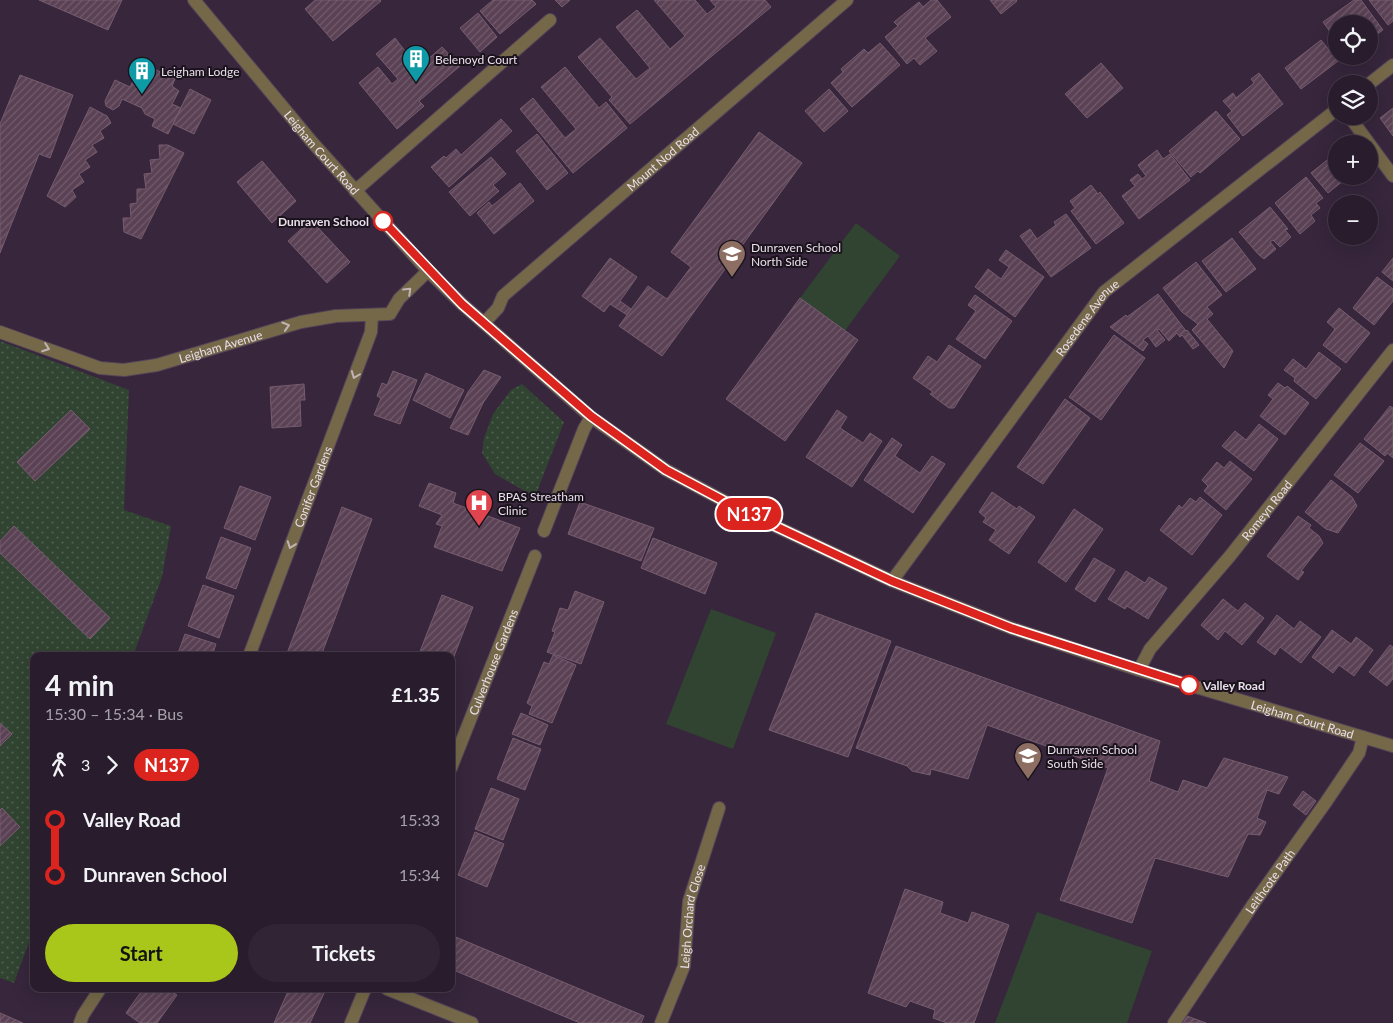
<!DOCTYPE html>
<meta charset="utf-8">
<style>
:root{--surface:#291c2d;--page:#312535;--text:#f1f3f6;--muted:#a5a1aa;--line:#453a49;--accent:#a9c71a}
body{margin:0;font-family:Lato,sans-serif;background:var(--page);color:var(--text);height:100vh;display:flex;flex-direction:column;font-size:19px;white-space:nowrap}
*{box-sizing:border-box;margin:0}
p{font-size:16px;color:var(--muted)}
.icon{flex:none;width:28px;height:28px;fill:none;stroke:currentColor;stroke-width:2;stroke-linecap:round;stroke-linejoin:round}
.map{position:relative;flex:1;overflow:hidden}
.side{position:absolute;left:30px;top:652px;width:425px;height:340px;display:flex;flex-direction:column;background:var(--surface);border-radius:10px;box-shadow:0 5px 20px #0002,0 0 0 1px var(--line)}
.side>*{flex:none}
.badge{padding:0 10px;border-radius:16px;font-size:18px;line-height:32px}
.fabs{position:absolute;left:1328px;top:15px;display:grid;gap:10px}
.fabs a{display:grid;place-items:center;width:50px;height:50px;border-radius:50%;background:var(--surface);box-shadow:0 5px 20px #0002,0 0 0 1px var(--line);font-size:25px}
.map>.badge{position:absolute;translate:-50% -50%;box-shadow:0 0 0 2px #fff}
.legs{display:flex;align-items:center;gap:8px;height:55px;padding:0 15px;font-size:16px}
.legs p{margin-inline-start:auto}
.headline{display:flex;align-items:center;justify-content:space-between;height:85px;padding:0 15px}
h1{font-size:28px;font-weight:700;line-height:38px}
.cta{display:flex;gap:10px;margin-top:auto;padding:10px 15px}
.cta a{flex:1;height:58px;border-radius:30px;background:var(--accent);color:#111;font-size:20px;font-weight:700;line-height:58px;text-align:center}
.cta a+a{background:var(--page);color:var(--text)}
ul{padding:0 15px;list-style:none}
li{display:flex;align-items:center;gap:18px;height:55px;font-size:19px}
li i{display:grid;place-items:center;width:8px;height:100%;margin:0 6px;background:currentColor}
li i::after{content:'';width:12px;height:12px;margin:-6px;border:4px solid;border-radius:50%;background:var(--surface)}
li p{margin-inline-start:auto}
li:first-child i{background:linear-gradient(#0000 50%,currentColor 0)}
li:last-child i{background:linear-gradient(currentColor 50%,#0000 0)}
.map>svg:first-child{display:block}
.grass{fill:url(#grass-dots)}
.park{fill:#304431}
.building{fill:url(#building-hatch);stroke:#765c6f}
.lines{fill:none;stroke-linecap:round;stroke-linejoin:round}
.minor-casing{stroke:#544458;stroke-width:14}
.tertiary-casing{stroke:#544458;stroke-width:14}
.minor{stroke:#756849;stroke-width:12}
.tertiary{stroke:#756849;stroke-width:12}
.oneway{stroke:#c1b5b4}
.line-1-casing{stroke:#fff;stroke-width:11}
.line-1{stroke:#dc241f;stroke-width:8}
.stop-1-dot{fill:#fff;stroke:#dc241f;stroke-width:2.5}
.labels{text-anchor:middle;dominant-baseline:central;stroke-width:4;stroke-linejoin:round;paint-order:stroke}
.poi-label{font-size:12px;fill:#eadfed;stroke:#1a131c;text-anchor:start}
.street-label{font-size:12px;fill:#eadfed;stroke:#1a131c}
.stop-label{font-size:12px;font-weight:bold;fill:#eadfed;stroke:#1a131c;text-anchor:end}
</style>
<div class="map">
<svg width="1393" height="1023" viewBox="0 0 1393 1023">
<defs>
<pattern id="grass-dots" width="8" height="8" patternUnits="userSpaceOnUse" patternTransform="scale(1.25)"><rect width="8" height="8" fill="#304431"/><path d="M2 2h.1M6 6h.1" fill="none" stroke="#4e5f4f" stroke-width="1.8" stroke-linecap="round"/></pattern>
<pattern id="building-hatch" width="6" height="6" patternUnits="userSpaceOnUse" patternTransform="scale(1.25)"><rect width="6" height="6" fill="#5a4154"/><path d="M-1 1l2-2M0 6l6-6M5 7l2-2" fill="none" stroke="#725c6d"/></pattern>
</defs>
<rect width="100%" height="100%" fill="#37263c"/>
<path class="grass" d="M 0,341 L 129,390 L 124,510 L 171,526 L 162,577 L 133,656 L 34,656 L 34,929 L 14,983 L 0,978 Z
M 522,384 L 564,422 L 535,497 L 495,474 L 482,453 L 484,438 L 493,414 L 511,390 Z"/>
<path class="park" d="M 856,223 L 900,256 L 844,332 L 800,298 Z
M 711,609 L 776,633 L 733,749 L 666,724 Z
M 1037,912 L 1152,951 L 1127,1023 L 995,1023 Z"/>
<path class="building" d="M 39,0 L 122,0 L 108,30 Z
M 315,0 L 380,0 L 381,1 L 333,41 L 305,9 Z
M 493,0 L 532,0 L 536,4 L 500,34 L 480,11 Z
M 555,0 L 570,0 L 562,7 Z
M 654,0 L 695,0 L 707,14 L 716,7 L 710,0 L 765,0 L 771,7 L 630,124 L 609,100 L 612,97 L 578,57 L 600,38 L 636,79 L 650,68 L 616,27 L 637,10 L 670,49 L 685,36 Z
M 931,0 L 937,0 L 951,17 L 925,38 L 937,51 L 920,65 L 914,58 L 907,64 L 885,37 L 898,26 L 894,22 L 919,2 L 923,7 Z
M 990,0 L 1016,0 L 1017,1 L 1001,14 Z
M 1354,0 L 1361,0 L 1383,30 L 1369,40 L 1369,24 L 1336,24 L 1336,40 L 1323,22 Z
M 1369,0 L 1393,0 L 1393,21 L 1388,25 Z
M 478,13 L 497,37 L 480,52 L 460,28 Z
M 395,38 L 418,68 L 442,47 L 460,66 L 419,101 L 424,106 L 397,129 L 359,83 L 378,67 L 392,84 L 398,79 L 376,54 Z
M 1321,40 L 1338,61 L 1301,89 L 1285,68 Z
M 880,43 L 900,65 L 852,107 L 831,83 L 843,72 L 841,69 L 864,49 L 868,53 Z
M 142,63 L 175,79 L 172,86 L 179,91 L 172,104 L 181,108 L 168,134 L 152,126 L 155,119 L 145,114 L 142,108 L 122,99 L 119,106 L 113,110 L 106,106 L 105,101 L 115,80 L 130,87 Z
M 1101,63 L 1123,88 L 1087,118 L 1065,94 Z
M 565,67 L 599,108 L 606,102 L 627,128 L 573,173 L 520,109 L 533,98 L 565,138 L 576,129 L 541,87 Z
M 1259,73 L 1283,104 L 1243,136 L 1227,115 L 1232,111 L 1223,101 L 1233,93 L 1236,98 L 1254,83 L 1251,79 Z
M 20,75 L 73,95 L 50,158 L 39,154 L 0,253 L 0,124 Z
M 190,89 L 211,100 L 194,134 L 173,124 Z
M 829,89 L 848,111 L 824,132 L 805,111 Z
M 90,107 L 107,116 L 111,123 L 100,131 L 104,138 L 92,145 L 97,152 L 85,160 L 90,167 L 79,174 L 84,182 L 72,190 L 76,197 L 65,207 L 47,196 Z
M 1393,108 L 1393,136 L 1380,118 Z
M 1216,111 L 1240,139 L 1200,173 L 1198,171 L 1191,177 L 1169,151 Z
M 501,119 L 512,131 L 449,187 L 431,167 L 444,156 L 446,158 L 456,149 L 461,155 Z
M 759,132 L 802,163 L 662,356 L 619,326 L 648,286 L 667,299 L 691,267 L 671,252 Z
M 537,134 L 568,173 L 547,190 L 516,151 Z
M 159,145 L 168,145 L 184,153 L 141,239 L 124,232 L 123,218 L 131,218 L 130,204 L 137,203 L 137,189 L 146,189 L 144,174 L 152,173 L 150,160 L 160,159 Z
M 1157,150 L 1163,159 L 1170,154 L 1190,180 L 1139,219 L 1122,196 L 1135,186 L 1130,180 L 1138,174 L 1142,179 L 1146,176 L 1138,165 Z
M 1336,153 L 1336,176 L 1349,176 L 1328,193 L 1311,173 Z
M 491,157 L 506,174 L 493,185 L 499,191 L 470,216 L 449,192 Z
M 262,161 L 296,201 L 272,223 L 237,182 Z
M 1306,177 L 1323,198 L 1316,203 L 1320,208 L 1311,215 L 1315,221 L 1300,234 L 1275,203 Z
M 520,183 L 534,201 L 494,234 L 477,213 L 489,202 L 492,206 Z
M 1091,185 L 1098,194 L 1100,192 L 1124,223 L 1096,244 L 1071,211 L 1075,208 L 1070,201 Z
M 1270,207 L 1288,229 L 1285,230 L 1291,237 L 1280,247 L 1273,240 L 1270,242 L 1276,249 L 1264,259 L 1258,254 L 1239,232 Z
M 1066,214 L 1091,248 L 1051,277 L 1020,236 L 1030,229 L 1037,239 L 1056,225 L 1054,222 Z
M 311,220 L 350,262 L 327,283 L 288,241 Z
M 1232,238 L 1256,269 L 1226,292 L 1202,261 Z
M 1006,250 L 1044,277 L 1015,317 L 975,287 L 988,269 L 1001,279 L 1009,267 L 999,260 Z
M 610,258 L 637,277 L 620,301 L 631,309 L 627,315 L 610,304 L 604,312 L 582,296 Z
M 1393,258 L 1393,281 L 1382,272 Z
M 1196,262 L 1222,295 L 1207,307 L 1213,314 L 1207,319 L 1233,351 L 1224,368 L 1192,330 L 1198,324 L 1182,312 L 1163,288 Z
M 1377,277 L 1393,289 L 1393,301 L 1374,325 L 1353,308 Z
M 1158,294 L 1186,331 L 1187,330 L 1199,345 L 1193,349 L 1182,335 L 1180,337 L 1177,333 L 1169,341 L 1159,329 L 1157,330 L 1165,340 L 1156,347 L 1148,336 L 1143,340 L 1148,344 L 1143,351 L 1110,327 L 1126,315 L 1127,317 Z
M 975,295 L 1012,321 L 985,359 L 956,339 L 976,311 L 968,305 Z
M 800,298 L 858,340 L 785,441 L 726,399 Z
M 1339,308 L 1370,333 L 1346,363 L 1323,345 L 1335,329 L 1327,322 Z
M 1114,335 L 1145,358 L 1101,420 L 1069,397 Z
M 949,345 L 981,366 L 954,408 L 949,408 L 930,394 L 933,392 L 913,378 L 928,356 L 937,362 Z
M 1319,352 L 1341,369 L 1316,399 L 1294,381 L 1295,378 L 1284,370 L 1293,359 L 1306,369 Z
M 484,370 L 501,377 L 483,403 L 468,435 L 450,428 L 468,392 Z
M 393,371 L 417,380 L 400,424 L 374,415 L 381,398 L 377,396 L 382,383 L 387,385 Z
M 426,373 L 464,390 L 450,418 L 413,400 Z
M 1278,383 L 1285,388 L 1287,386 L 1309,403 L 1285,435 L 1260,416 L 1273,399 L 1268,395 Z
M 304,384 L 305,400 L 300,400 L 301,426 L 272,428 L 270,387 Z
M 1065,399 L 1090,418 L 1043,484 L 1017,467 Z
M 1390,406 L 1393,408 L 1393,458 L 1387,453 L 1385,456 L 1364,439 Z
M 71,410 L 90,429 L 35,481 L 17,462 Z
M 837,410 L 847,417 L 840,428 L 863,443 L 870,433 L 882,441 L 852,487 L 806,457 Z
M 1259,424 L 1278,439 L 1254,471 L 1222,446 L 1235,431 L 1246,440 Z
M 892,438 L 902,445 L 895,456 L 920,473 L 932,456 L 945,464 L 913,513 L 864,480 Z
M 1360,443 L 1384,461 L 1358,493 L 1334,475 Z
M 1230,461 L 1252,479 L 1226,510 L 1204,491 L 1208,486 L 1202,480 L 1217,462 L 1224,468 Z
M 1331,480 L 1352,497 L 1357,506 L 1338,533 L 1326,529 L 1305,512 Z
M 429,483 L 456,493 L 453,503 L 520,528 L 502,571 L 434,547 L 442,526 L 436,524 L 442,515 L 419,506 Z
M 240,486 L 271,497 L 255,540 L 224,528 Z
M 992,492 L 1017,509 L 1019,506 L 1035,517 L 1009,554 L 989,540 L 996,530 L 983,522 L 986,518 L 979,512 Z
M 1200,497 L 1222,515 L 1192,555 L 1160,530 L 1179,505 L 1182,508 L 1190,498 L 1196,502 Z
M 580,502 L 654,528 L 641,561 L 568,534 Z
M 342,507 L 372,519 L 321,656 L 286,656 Z
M 1074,509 L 1103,529 L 1066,582 L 1038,562 Z
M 1298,516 L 1311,525 L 1309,528 L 1319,536 L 1323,543 L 1301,571 L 1304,572 L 1298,580 L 1267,556 Z
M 14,526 L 110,618 L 90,639 L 0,553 L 0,541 Z
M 221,537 L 251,548 L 236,589 L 206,578 Z
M 653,538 L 717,563 L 705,594 L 641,568 Z
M 1094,558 L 1115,570 L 1095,602 L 1075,589 Z
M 1126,571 L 1145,583 L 1149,577 L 1167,588 L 1148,619 L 1127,606 L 1125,609 L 1108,599 Z
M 203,585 L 234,596 L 219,638 L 188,626 Z
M 575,591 L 604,602 L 581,664 L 547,652 L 555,632 L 552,631 L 560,608 L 568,610 Z
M 442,595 L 473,607 L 451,664 L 451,656 L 425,656 L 419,654 Z
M 1223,599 L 1238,611 L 1245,603 L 1264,618 L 1242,645 L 1225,631 L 1218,640 L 1201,625 Z
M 816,613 L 891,641 L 848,757 L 769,730 Z
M 1277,615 L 1294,629 L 1300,621 L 1321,637 L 1301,663 L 1280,647 L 1275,655 L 1257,642 Z
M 1332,630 L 1351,644 L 1356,637 L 1373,650 L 1354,676 L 1339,665 L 1333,673 L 1312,657 Z
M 185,634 L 216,644 L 212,656 L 177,656 Z
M 1390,645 L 1393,647 L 1393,679 L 1387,686 L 1369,672 Z
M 896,646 L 1160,741 L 1149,781 L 1178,792 L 1183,780 L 1207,788 L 1224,758 L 1288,777 L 1279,794 L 1267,790 L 1257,818 L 1266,822 L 1260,835 L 1248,834 L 1228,877 L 1155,858 L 1132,923 L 1060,900 L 1108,768 L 987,725 L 968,779 L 931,769 L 930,775 L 912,771 L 907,766 L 856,748 Z
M 553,655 L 576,665 L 552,723 L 529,714 L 532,706 L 527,703 L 544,662 L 549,664 Z
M 521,713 L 548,725 L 540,745 L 512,734 Z
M 0,723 L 12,734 L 0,746 Z
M 513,738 L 541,749 L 525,790 L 497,779 Z
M 491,788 L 519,799 L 503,840 L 475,829 Z
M 1303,791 L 1316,801 L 1306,815 L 1293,805 Z
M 2,808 L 20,827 L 0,846 L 0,810 Z
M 475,832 L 504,844 L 487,887 L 458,875 Z
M 905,889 L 943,902 L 940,913 L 968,923 L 972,912 L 1009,925 L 974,1023 L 947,1023 L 933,1018 L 935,1010 L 910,1001 L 906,1007 L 868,993 Z
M 451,935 L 644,1016 L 641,1023 L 580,1023 L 451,969 Z
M 143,989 L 167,989 L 177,995 L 157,1023 L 140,1023 L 126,1013 Z
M 289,989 L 326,989 L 310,1023 L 274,1023 Z
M 0,1013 L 23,1023 L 0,1023 Z
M 1187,1016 L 1206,1023 L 1183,1023 Z"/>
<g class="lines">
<defs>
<g id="minor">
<path d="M 1369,84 L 1393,65"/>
<path d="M 1349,116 L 1393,176"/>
<path d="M 355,191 L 550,20"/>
<path id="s1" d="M 484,323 L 498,308 L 503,296 L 847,0"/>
<path id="s2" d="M 0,332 L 100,368 L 124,370 L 157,365 L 301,322 L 336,316 L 390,314 L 399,299 L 428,271"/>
<path d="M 544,531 L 584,429 L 591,417"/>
<path id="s3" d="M 892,581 L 1104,292 L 1336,110"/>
<path id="s4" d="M 249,656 L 371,332 L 372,315"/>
<path id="s5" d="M 1139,670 L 1150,649 L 1230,556 L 1393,350"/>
<path id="s6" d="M 451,768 L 535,556"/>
<path d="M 387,989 L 472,1023"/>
<path d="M 80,1023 L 83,1015 L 100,989"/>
<path d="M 351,1023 L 365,989"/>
<path id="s7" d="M 661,1023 L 684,966 L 689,901 L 719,808"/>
<path id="s8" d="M 1174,1023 L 1254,903 L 1326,802 L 1359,753 L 1363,737"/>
</g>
<g id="tertiary">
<path id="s9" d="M 194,0 L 312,142 L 428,271 L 462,304 L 591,417 L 666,470 L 743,511 L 892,581 L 1011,628 L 1139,670 L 1393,746"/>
</g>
</defs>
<use href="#minor" class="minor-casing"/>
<use href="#tertiary" class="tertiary-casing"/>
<use href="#minor" class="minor"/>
<use href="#tertiary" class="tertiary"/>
</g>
<defs><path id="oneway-chevron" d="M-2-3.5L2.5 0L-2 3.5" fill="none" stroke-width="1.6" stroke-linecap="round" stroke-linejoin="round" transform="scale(1.25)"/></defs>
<g class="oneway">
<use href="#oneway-chevron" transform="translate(408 291) rotate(-44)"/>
<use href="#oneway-chevron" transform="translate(286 326) rotate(-17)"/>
<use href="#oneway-chevron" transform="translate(46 348) rotate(20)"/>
<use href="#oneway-chevron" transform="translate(355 375) rotate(111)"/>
<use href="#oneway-chevron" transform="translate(291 545) rotate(110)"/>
</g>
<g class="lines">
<defs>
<path id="line-1" d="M 383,221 L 462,304 L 591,416 L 666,470 L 743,511 L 892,581 L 1011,628 L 1189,685"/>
</defs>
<use href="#line-1" class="line-1-casing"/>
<use href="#line-1" class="line-1"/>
</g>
<defs>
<symbol id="building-pin" viewBox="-11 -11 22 30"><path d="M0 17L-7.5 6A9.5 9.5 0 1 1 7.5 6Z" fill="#0f9aa8" stroke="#1a131c"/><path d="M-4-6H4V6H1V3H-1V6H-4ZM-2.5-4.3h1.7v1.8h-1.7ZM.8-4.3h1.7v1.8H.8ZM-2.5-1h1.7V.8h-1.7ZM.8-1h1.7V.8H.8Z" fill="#fff"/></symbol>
<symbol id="school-pin" viewBox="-11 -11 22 30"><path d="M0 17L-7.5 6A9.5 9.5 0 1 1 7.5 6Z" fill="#8d6e63" stroke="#1a131c"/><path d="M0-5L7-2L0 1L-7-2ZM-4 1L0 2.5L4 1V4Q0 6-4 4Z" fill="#fff"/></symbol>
<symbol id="hospital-pin" viewBox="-11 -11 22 30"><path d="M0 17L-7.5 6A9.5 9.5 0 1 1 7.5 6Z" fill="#e0444e" stroke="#1a131c"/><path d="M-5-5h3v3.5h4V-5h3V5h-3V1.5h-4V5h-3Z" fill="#fff"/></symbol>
</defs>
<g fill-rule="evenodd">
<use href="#building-pin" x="400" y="43" width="32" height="43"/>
<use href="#building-pin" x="126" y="55" width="32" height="43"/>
<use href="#school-pin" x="716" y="238" width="32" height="43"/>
<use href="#hospital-pin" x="463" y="487" width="32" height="43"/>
<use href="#school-pin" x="1012" y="740" width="32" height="43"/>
</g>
<g class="stop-1-dot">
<circle cx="383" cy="221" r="9"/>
<circle cx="1189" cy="685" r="9"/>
</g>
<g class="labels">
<g class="poi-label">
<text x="435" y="59">Belenoyd Court</text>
<text x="161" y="71">Leigham Lodge</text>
<text x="751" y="247">Dunraven School<tspan x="751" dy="14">North Side</tspan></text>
<text x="498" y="496">BPAS Streatham<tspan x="498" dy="14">Clinic</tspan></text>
<text x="1047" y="749">Dunraven School<tspan x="1047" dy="14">South Side</tspan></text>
</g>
<g class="street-label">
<text stroke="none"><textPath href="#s9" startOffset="199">Leigham Court Road</textPath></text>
<text stroke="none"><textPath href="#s1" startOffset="244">Mount Nod Road</textPath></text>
<text stroke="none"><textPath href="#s3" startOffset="328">Rosedene Avenue</textPath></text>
<text stroke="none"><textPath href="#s2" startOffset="230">Leigham Avenue</textPath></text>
<text stroke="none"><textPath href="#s4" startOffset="181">Conifer Gardens</textPath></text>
<text stroke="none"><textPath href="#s5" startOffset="205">Romeyn Road</textPath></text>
<text stroke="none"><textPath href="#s6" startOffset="114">Culverhouse Gardens</textPath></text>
<text stroke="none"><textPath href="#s9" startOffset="1354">Leigham Court Road</textPath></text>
<text stroke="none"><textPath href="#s8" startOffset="171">Leithcote Path</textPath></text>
<text stroke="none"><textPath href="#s7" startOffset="112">Leigh Orchard Close</textPath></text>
</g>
<g class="stop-label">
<text x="369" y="221">Dunraven School</text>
<text x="1203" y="685" text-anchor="start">Valley Road</text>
</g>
</g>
</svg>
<div class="fabs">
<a><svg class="icon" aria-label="locate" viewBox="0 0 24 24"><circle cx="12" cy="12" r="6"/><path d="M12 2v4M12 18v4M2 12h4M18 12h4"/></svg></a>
<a><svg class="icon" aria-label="layers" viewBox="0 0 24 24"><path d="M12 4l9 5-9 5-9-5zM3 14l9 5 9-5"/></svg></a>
<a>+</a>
<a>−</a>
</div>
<b class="badge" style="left:749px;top:514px;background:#dc241f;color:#fff">N137</b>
<section class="side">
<div class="headline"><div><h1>4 min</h1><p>15:30 – 15:34 · Bus</p></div><b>£1.35</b></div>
<div class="legs"><svg class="icon" aria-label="walk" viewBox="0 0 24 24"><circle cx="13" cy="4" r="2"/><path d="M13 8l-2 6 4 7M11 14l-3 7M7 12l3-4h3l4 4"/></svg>3<svg class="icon" aria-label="forward" viewBox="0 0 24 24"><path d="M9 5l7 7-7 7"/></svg><b class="badge" style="background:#dc241f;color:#fff">N137</b></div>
<ul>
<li><i style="color:#dc241f"></i><b>Valley Road</b><p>15:33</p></li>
<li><i style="color:#dc241f"></i><b>Dunraven School</b><p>15:34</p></li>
</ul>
<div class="cta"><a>Start</a><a>Tickets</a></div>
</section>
</div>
